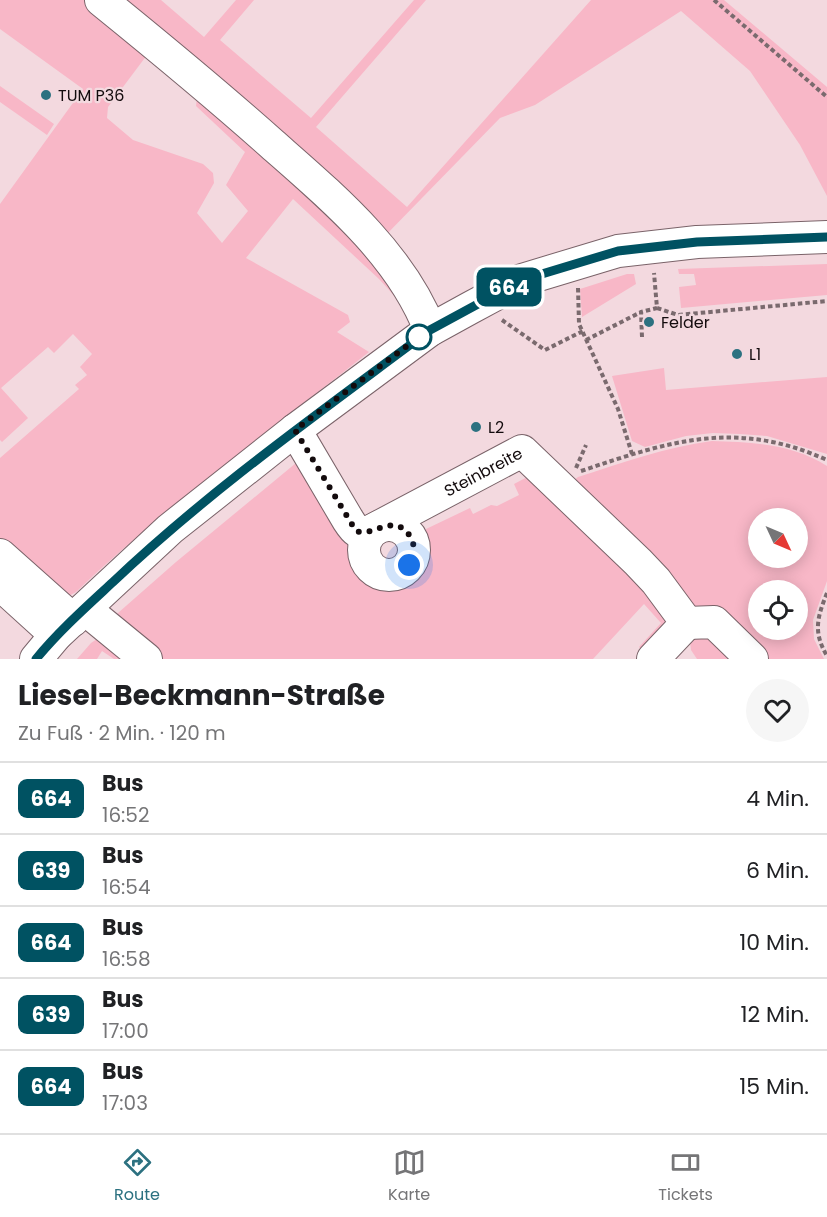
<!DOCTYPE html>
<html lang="de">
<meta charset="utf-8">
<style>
:root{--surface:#fff;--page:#f6f6f6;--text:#202124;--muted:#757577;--line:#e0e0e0;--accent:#2c7180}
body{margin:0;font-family:Poppins,sans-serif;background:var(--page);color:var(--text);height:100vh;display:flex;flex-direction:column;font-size:22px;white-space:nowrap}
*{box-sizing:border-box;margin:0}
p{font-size:20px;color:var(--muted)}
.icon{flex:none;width:33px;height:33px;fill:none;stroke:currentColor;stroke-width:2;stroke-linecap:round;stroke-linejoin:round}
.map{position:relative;height:659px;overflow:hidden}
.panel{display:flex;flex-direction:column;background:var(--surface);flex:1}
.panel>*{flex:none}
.badge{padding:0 12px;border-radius:9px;font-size:21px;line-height:39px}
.needle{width:39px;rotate:134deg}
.buttons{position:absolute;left:748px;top:508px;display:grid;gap:12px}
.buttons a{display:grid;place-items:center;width:60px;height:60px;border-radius:50%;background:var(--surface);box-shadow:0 3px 15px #0003;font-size:30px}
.you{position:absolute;width:30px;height:30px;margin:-15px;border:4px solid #fff;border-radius:50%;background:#1a73e8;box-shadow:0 0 0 9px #1a73e833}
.map>.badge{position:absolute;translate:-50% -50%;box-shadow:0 0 0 3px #fff}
.round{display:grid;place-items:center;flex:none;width:63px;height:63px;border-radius:32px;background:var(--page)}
.head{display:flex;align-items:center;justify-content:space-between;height:102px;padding:0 18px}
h1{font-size:28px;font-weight:700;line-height:45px}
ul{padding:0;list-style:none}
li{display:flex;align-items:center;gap:18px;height:72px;padding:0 18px;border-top:2px solid var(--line)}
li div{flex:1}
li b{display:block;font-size:22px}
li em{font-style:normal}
li .badge{min-width:66px;font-weight:700;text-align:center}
.menu{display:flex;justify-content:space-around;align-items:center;height:84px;border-top:2px solid var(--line);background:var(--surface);font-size:16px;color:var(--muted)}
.menu a{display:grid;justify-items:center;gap:3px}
.menu .on{color:var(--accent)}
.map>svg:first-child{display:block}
.green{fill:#f8b7c7;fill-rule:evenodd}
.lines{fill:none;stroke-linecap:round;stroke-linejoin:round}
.minor-casing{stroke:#7a6369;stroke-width:34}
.path{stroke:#7a6a6e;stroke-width:4;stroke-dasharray:4.5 3;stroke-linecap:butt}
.minor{stroke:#fff;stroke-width:32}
.line-casing{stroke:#fff;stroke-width:14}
.line{stroke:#005262;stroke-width:9}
.walk{stroke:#130b0d;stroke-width:6;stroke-dasharray:0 10.8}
.poi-dot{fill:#2c7180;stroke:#f3d9df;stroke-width:2}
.stop-dot{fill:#fff;stroke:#005262;stroke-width:3}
.labels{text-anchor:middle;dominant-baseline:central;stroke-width:4.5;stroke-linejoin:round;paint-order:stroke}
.poi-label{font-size:16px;fill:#130b0d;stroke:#f3d9df;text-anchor:start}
.street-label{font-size:16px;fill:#130b0d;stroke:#f3d9df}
</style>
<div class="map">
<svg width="827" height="659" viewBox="0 0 827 659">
<rect width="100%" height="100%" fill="#f3d9df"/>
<path class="green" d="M 0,0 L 86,0 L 147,55 L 108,107 L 107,118 L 133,140 L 203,164 L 213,173 L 214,183 L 197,213 L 222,243 L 248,211 L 226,185 L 245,152 L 196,106 L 197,98 L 255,139 L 372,258 L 400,302 L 379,279 L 293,199 L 246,258 L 348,315 L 350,322 L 337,332 L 369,352 C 270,430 167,505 76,592 L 67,597 L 0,546 L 0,458 L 79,389 L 75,385 L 87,375 L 80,367 L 92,354 L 73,334 L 54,353 L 48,347 L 1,388 L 28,418 L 2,442 L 0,440 L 0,204 L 83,89 L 0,29 Z
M 117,0 L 161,0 L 204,37 L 236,0 L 254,0 L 220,40 L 311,118 L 414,0 L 426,0 L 316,127 L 407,207 L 591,0 L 724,0 L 827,87 L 827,196 L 800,145 L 750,71 L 681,11 L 535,105 L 500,118 L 382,239 Z
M 0,86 L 54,124 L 47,135 L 0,102 Z
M 827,264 L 827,295 L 681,308 L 679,287 L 696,285 L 694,274 L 679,274 L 678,269 Z
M 627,274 L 634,274 L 636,284 L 582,317 L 580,289 Z
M 664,368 L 666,390 L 827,377 L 827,454 L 767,436 L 740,434 L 713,433 L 686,436 L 645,447 L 632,441 L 612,376 Z
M 712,441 C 752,442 793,444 827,466 L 827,581 L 813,620 L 814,639 L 824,659 L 762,659 L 692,611 L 573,481 L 578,477 C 622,463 666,447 712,441 ZM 759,519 L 798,519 L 798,558 L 759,558 ZM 759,591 L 798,591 L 798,630 L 759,630 Z
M 296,463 L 299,463 C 315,489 333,515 348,542 C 353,552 356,562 363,570 C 370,576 379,581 388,582 C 419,584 422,552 426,529 L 470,508 L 473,514 L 491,505 L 497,506 L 519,495 L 514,484 L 535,473 L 607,539 L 674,627 L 648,656 L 639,647 L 661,623 L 644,604 L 593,659 L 158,659 L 110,620 L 176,562 Z
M 699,631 L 741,659 L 697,659 L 691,650 L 690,642 Z
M 97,639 L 129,659 L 114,659 L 102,651 L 97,659 L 77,659 L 91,643 Z"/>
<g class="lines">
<defs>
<g id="minor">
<path d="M 101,0 C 159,47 216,94 272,144 C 331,196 401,254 430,330"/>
<path id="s1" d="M 295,430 L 348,520 C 355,531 358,535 371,531 L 522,451 L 638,562 L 656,581 L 687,623 L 653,659"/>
<circle cx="389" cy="550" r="25"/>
<path d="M 0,555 L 73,620"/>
<path d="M 0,584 L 56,635"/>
<path d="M 85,609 L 146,659"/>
<path d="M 687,623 L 714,622 L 752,659"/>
<path d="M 36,659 L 56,635 L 170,529 L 295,430 L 430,330 L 470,308 L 522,280 L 618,251 L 697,242 L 827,237"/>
</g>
</defs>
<use href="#minor" class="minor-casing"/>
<path class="path" d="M 714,0 L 827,97
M 578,288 L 579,324 L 618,409 L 632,454
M 657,308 L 678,315 L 827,301
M 502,320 L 545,350 L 583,331
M 642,337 L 641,312 L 657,308 L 654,273
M 586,340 L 641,312
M 576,468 L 586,445
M 581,471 C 670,441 736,419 827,460
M 827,593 C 817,618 813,632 827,656"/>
<use href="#minor" class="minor"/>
</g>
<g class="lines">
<defs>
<path id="line" d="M 36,659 C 59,631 86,607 113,582 C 211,489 322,411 430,330 L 522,280 L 618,251 L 697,242 L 827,237"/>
</defs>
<use href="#line" class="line-casing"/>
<use href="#line" class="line"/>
<path class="walk" d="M 409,565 C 413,557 416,547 411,538 C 395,510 374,538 356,531 L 295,430 L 419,337"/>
</g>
<g class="poi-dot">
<circle cx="46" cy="95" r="6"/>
<circle cx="649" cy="322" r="6"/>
<circle cx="737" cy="354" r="6"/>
<circle cx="476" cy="427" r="6"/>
</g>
<circle class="stop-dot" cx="419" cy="337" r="12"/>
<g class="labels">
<g class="poi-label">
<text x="58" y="95">TUM P36</text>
<text x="661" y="322">Felder</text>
<text x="749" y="354">L1</text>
<text x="488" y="427">L2</text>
</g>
<g class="street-label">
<text stroke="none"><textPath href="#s1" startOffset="260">Steinbreite</textPath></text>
</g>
</g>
</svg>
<div class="buttons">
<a><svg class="needle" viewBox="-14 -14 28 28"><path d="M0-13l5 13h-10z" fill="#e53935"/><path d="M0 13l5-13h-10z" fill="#757577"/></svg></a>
<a><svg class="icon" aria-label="locate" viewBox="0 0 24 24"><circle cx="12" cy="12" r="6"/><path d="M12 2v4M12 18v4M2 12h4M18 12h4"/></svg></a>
</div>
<div class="you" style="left:409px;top:565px"></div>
<b class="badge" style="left:509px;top:287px;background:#005262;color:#fff">664</b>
</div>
<section class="panel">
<div class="head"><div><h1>Liesel-Beckmann-Straße</h1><p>Zu Fuß · 2 Min. · 120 m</p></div><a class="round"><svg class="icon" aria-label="heart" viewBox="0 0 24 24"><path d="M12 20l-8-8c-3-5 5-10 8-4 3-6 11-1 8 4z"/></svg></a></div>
<ul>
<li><span class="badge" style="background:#005262;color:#fff">664</span><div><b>Bus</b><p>16:52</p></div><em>4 Min.</em></li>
<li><span class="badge" style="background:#005262;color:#fff">639</span><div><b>Bus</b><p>16:54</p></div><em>6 Min.</em></li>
<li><span class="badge" style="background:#005262;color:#fff">664</span><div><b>Bus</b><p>16:58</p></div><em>10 Min.</em></li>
<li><span class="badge" style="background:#005262;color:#fff">639</span><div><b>Bus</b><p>17:00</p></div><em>12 Min.</em></li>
<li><span class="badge" style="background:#005262;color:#fff">664</span><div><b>Bus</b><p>17:03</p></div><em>15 Min.</em></li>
</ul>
</section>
<nav class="menu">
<a class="on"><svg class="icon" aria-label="directions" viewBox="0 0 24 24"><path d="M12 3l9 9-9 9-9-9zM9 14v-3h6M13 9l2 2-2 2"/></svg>Route</a>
<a><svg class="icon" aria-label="map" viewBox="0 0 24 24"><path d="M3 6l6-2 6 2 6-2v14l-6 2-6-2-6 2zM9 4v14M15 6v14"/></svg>Karte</a>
<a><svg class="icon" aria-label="tickets" viewBox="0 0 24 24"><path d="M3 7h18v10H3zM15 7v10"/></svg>Tickets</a>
</nav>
